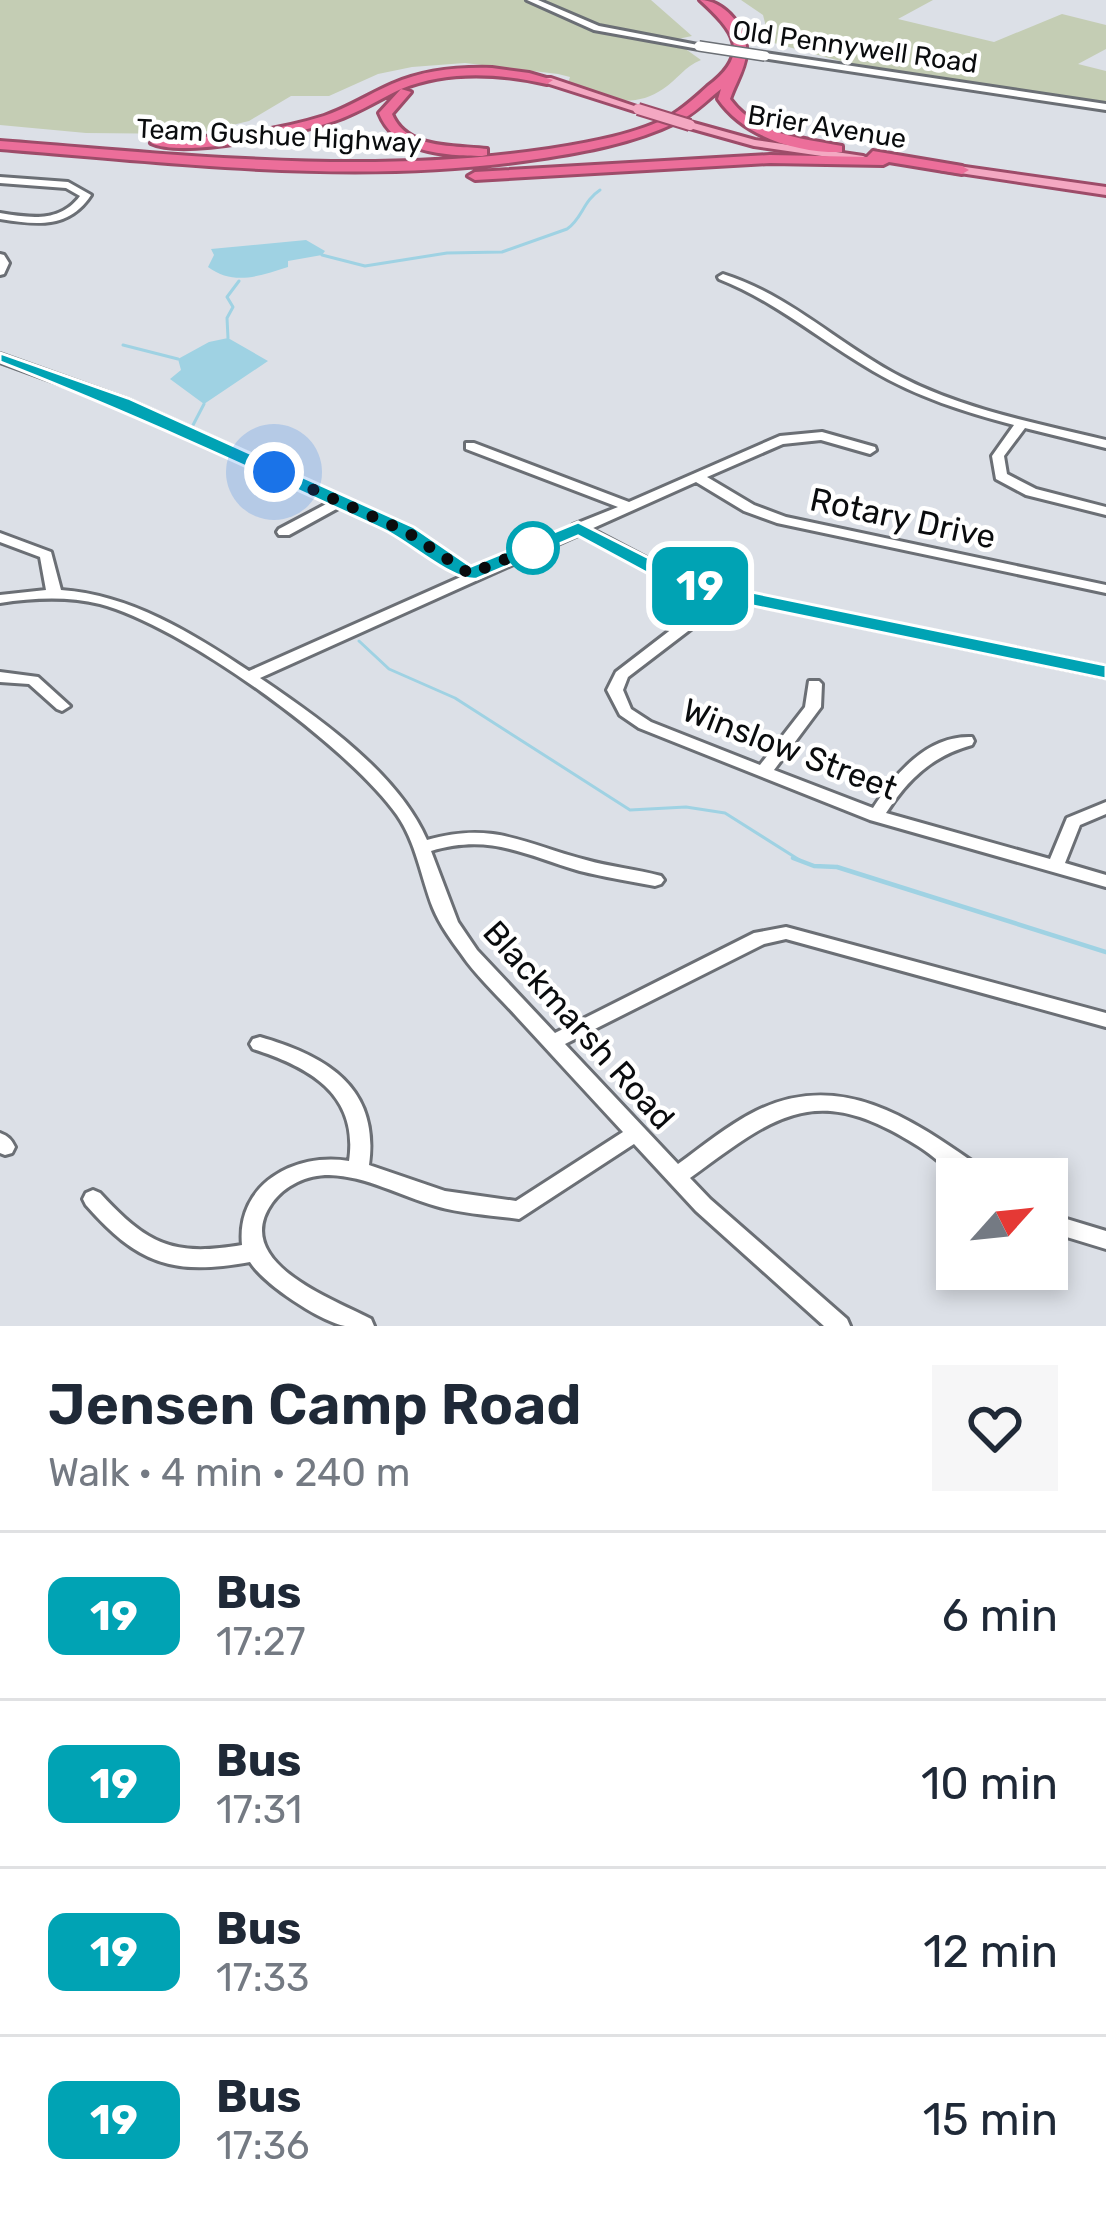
<!DOCTYPE html>
<meta charset="utf-8">
<style>
:root{--surface:#fff;--page:#f6f6f7;--text:#1f2937;--muted:#747a83;--line:#e0e1e3}
body{margin:0;font-family:Rubik,sans-serif;background:var(--page);color:var(--text);height:100vh;display:flex;flex-direction:column;font-size:45px;white-space:nowrap}
*{box-sizing:border-box;margin:0}
p{font-size:39px;color:var(--muted)}
.icon{flex:none;width:66px;height:66px;fill:none;stroke:currentColor;stroke-width:2;stroke-linecap:round;stroke-linejoin:round}
.map{position:relative;height:1326px;overflow:hidden}
.side{display:flex;flex-direction:column;background:var(--surface);flex:1}
.side>*{flex:none}
.badge{padding:0 24px;border-radius:18px;font-size:42px;line-height:78px}
.needle{width:78px;rotate:63deg}
.controls{position:absolute;left:936px;top:1158px;display:grid;gap:24px}
.controls a{display:grid;place-items:center;width:132px;height:132px;border-radius:0px;background:var(--surface);box-shadow:0 6px 18px #0003;font-size:60px}
.you{position:absolute;width:60px;height:60px;margin:-30px;border:9px solid #fff;border-radius:50%;background:#1a73e8;box-shadow:0 0 0 18px #1a73e833}
.map>.badge{position:absolute;translate:-50% -50%;box-shadow:0 0 0 6px #fff}
.round{display:grid;place-items:center;flex:none;width:126px;height:126px;border-radius:0px;background:var(--page)}
.summary{display:flex;align-items:center;justify-content:space-between;height:204px;padding:0 48px}
h1{font-size:57px;font-weight:600;line-height:90px}
ul{padding:0;list-style:none}
li{display:flex;align-items:center;gap:36px;height:168px;padding:0 48px;border-top:3px solid var(--line)}
li div{flex:1}
li b{display:block;font-size:45px}
li em{font-style:normal}
li .badge{min-width:132px;font-weight:700;text-align:center}
.map>svg:first-child{display:block}
.green{fill:#c4cdb4}
.water{fill:#9fd2e3}
.lines{fill:none;stroke-linecap:round;stroke-linejoin:round}
.stream-far1{stroke:#9fd2e3;stroke-width:3}
.stream{stroke:#9fd2e3;stroke-width:4.5}
.minor-casing{stroke:#6b6f75;stroke-width:6}
.major-casing{stroke:#9d4c69;stroke-width:6}
.highway-casing{stroke:#9d4c69;stroke-width:6}
.minor{fill:#fff;fill-rule:evenodd}
.major{fill:#f4a8c2;fill-rule:evenodd}
.highway{fill:#ec6e9a;fill-rule:evenodd}
.minor-bridge-casing{stroke:#6b6f75;stroke-width:12;stroke-linecap:butt}
.major-bridge-casing{stroke:#9d4c69;stroke-width:14;stroke-linecap:butt}
.minor-bridge{stroke:#fff;stroke-width:9}
.major-bridge{stroke:#f4a8c2;stroke-width:10}
.line{fill:#00a3b4;stroke:#fff;stroke-width:3}
.walk{stroke:#0a0c0e;stroke-width:12;stroke-dasharray:0 21.6}
.stop-dot{fill:#fff;stroke:#00a3b4;stroke-width:6}
.labels{text-anchor:middle;dominant-baseline:central;stroke-width:9;stroke-linejoin:round;paint-order:stroke}
.far-street-label{font-size:27px;fill:#0a0c0e;stroke:#fff}
.street-label{font-size:33px;fill:#0a0c0e;stroke:#fff}
</style>
<div class="map">
<svg width="1106" height="1326" viewBox="0 0 1106 1326">
<rect width="100%" height="100%" fill="#dce0e7"/>
<path class="green" d="M 0,0 L 651,0 L 692,36 L 673,40 L 701,60 C 684,67 678,79 663,89 C 633,110 599,99 568,83 L 570,77 L 558,74 L 465,63 L 412,67 L 378,74 L 329,96 L 291,96 L 249,121 L 195,134 L 86,133 L 0,125 Z
M 741,0 L 933,0 L 898,19 L 994,42 L 1062,14 L 1106,25 L 1106,49 L 1078,64 L 1106,71 L 1106,103 L 855,65 L 770,42 L 763,15 Z"/>
<path class="water" d="M 306,240 L 325,251 L 322,255 L 288,261 L 288,267 C 259,276 234,286 208,267 L 214,255 L 211,249 Z
M 228,338 L 268,361 L 204,404 L 170,379 L 181,370 L 178,359 L 209,342 Z"/>
<g class="lines">
<path class="stream-far1" d="M 322,255 L 365,266 L 447,253 L 502,252 L 567,229 C 582,219 583,201 600,190
M 228,338 L 227,318 L 233,307 L 227,297 L 239,281
M 123,345 L 178,359
M 192,427 L 204,404
M 359,641 L 389,669 L 455,698 L 630,810 L 686,807 L 725,813 L 801,861"/>
<path class="stream" d="M 793,858 L 814,866 L 837,867 L 1106,952"/>
<defs>
<path id="minor" d="M 527,0 L 538,0 L 599,26 L 703,46 L 699,49 L 594,30 Z
M 765,53 L 1106,104 L 1106,110 L 762,58 L 762,54 Z
M 0,177 L 68,182 L 91,195 C 69,229 36,225 0,219 L 0,213 C 30,218 60,223 80,196 L 66,188 L 0,183 Z
M 0,254 L 4,255 L 9,263 L 4,274 L 0,275 Z
M 723,274 C 790,295 839,345 901,377 C 965,410 1036,423 1106,440 L 1106,448 L 1025,428 L 1004,456 L 1007,474 L 1036,489 L 1106,507 L 1106,515 L 1026,495 L 996,479 L 992,456 L 1014,425 C 965,412 917,397 873,371 C 821,341 777,302 719,279 L 718,277 Z
M 0,354 L 126,399 L 412,529 L 474,571 L 571,528 L 573,525 L 618,507 L 466,449 L 466,443 L 474,443 L 629,502 L 780,436 L 822,432 L 875,447 L 876,450 L 870,454 L 821,440 L 783,444 L 707,477 L 754,505 L 786,517 L 1106,585 L 1106,593 L 777,523 L 744,511 L 696,482 L 591,529 L 671,571 L 730,590 L 1106,667 L 1106,677 L 730,599 L 628,677 L 623,690 L 631,709 L 651,722 L 760,765 L 805,707 L 809,681 L 819,681 L 822,684 L 821,707 L 774,770 L 873,808 C 895,774 927,735 972,737 L 974,741 L 972,745 C 932,756 908,779 886,813 L 1050,859 L 1067,818 L 1106,802 L 1106,814 L 1080,825 L 1065,863 L 1106,875 L 1106,887 L 870,820 L 639,728 L 620,715 L 607,690 L 616,672 L 716,595 L 661,577 L 580,534 L 260,678 C 319,718 398,773 427,840 C 494,821 524,844 586,860 C 610,867 636,869 661,876 L 664,880 L 661,884 L 655,886 C 630,881 604,877 580,871 C 525,855 490,833 431,851 L 458,922 L 477,950 L 555,1033 L 754,933 L 786,927 L 1106,1013 L 1106,1027 L 786,939 L 764,944 L 565,1044 L 678,1164 C 703,1146 728,1125 756,1111 C 845,1067 918,1124 989,1173 L 992,1179 C 984,1179 972,1181 964,1178 C 948,1171 933,1155 918,1146 C 816,1081 777,1114 690,1178 L 710,1199 L 847,1319 L 850,1326 L 824,1326 L 696,1211 L 634,1144 L 519,1219 C 491,1215 463,1214 436,1206 C 400,1196 367,1176 329,1175 C 307,1175 285,1185 272,1203 C 230,1262 331,1298 371,1319 L 374,1326 C 365,1326 354,1326 345,1326 C 319,1321 264,1284 250,1262 C 172,1276 138,1264 86,1205 L 83,1199 L 86,1193 L 93,1190 L 100,1193 C 147,1244 172,1257 242,1245 C 236,1184 295,1152 349,1161 C 359,1094 309,1067 253,1049 L 250,1044 L 253,1039 L 260,1037 C 326,1056 380,1087 369,1165 L 445,1191 L 516,1201 L 623,1132 C 587,1093 552,1055 517,1017 C 499,997 477,977 462,955 C 451,940 440,925 433,908 C 421,877 416,842 397,815 C 347,745 183,626 100,604 C 67,596 33,598 0,603 L 0,595 L 46,590 L 40,557 L 0,542 L 0,533 L 51,552 L 61,590 C 131,595 192,633 249,671 L 463,576 L 402,535 L 340,507 L 289,535 L 279,535 L 277,532 L 279,529 L 330,502 L 118,405 L 0,362 Z
M 0,672 L 38,677 L 70,706 L 62,711 L 57,709 L 29,684 L 0,682 Z
M 0,1133 C 8,1136 11,1139 15,1147 L 12,1153 L 5,1155 L 0,1153 Z
M 1047,1213 L 1106,1231 L 1106,1249 L 1047,1231 Z"/>
<path id="major" d="M 543,78 L 551,78 L 643,109 L 634,111 L 543,82 Z
M 690,122 L 755,140 L 863,156 L 869,159 L 863,162 L 754,146 L 686,127 L 684,125 Z
M 944,164 L 1106,187 L 1106,195 L 940,170 L 940,166 Z"/>
<path id="highway" d="M 700,0 C 724,0 749,29 746,54 C 745,69 735,84 730,99 C 756,135 801,138 842,146 L 842,152 C 797,153 744,137 718,99 L 721,89 C 707,100 693,115 677,122 C 634,143 584,152 537,159 C 360,186 177,163 0,149 L 0,141 C 182,155 367,176 549,149 C 587,143 639,134 672,115 C 685,107 697,96 708,86 C 752,53 734,31 700,0 Z
M 492,68 L 529,73 L 553,80 L 547,84 C 498,73 448,70 401,89 L 411,92 L 392,114 C 407,150 454,145 487,149 L 487,155 L 482,156 C 444,155 395,154 379,113 L 401,89 C 380,99 361,111 340,119 C 303,133 184,159 151,143 L 158,139 C 214,138 270,133 324,116 C 348,108 369,94 392,84 C 424,70 457,67 492,68 Z
M 873,151 L 962,166 L 969,170 L 962,174 L 889,162 L 883,165 L 770,163 L 475,180 L 468,176 L 475,172 L 770,155 L 867,157 Z"/>
</defs>
<use href="#minor" class="minor-casing"/>
<use href="#major" class="major-casing"/>
<use href="#highway" class="highway-casing"/>
<use href="#minor" class="minor"/>
<use href="#major" class="major"/>
<use href="#highway" class="highway"/>
<defs>
<path id="minor-bridge" d="M 699,46 L 765,56"/>
<path id="major-bridge" d="M 638,109 L 690,125"/>
</defs>
<use href="#minor-bridge" class="minor-bridge-casing"/>
<use href="#major-bridge" class="major-bridge-casing"/>
<use href="#minor-bridge" class="minor-bridge"/>
<use href="#major-bridge" class="major-bridge"/>
</g>
<path class="line" d="M 0,353 L 128,398 L 414,527 L 471,566 L 578,522 L 673,570 L 732,588 L 1106,665 L 1106,679 L 719,599 L 658,579 L 578,536 L 477,579 C 454,583 407,540 382,529 C 254,470 126,411 0,362 Z"/>
<g class="lines">
<path class="walk" d="M 274,472 L 407,532 L 470,574 L 542,544 L 533,548"/>
</g>
<circle class="stop-dot" cx="533" cy="548" r="24"/>
<g class="labels">
<g class="far-street-label">
<text transform="translate(855 47) rotate(8)">Old Pennywell Road</text>
<text transform="translate(827 127) rotate(9)">Brier Avenue</text>
<text transform="translate(279 136) rotate(3)">Team Gushue Highway</text>
</g>
<g class="street-label">
<text transform="translate(903 518) rotate(12)">Rotary Drive</text>
<text transform="translate(790 749) rotate(21)">Winslow Street</text>
<text transform="translate(579 1025) rotate(48)">Blackmarsh Road</text>
</g>
</g>
</svg>
<div class="controls">
<a><svg class="needle" viewBox="-14 -14 28 28"><path d="M0-13l5 13h-10z" fill="#e53935"/><path d="M0 13l5-13h-10z" fill="#747a83"/></svg></a>
</div>
<div class="you" style="left:274px;top:472px"></div>
<b class="badge" style="left:700px;top:586px;background:#00a3b4;color:#fff">19</b>
</div>
<section class="side">
<div class="summary"><div><h1>Jensen Camp Road</h1><p>Walk · 4 min · 240 m</p></div><a class="round"><svg class="icon" aria-label="heart" viewBox="0 0 24 24"><path d="M12 20l-8-8c-3-5 5-10 8-4 3-6 11-1 8 4z"/></svg></a></div>
<ul>
<li><span class="badge" style="background:#00a3b4;color:#fff">19</span><div><b>Bus</b><p>17:27</p></div><em>6 min</em></li>
<li><span class="badge" style="background:#00a3b4;color:#fff">19</span><div><b>Bus</b><p>17:31</p></div><em>10 min</em></li>
<li><span class="badge" style="background:#00a3b4;color:#fff">19</span><div><b>Bus</b><p>17:33</p></div><em>12 min</em></li>
<li><span class="badge" style="background:#00a3b4;color:#fff">19</span><div><b>Bus</b><p>17:36</p></div><em>15 min</em></li>
</ul>
</section>
